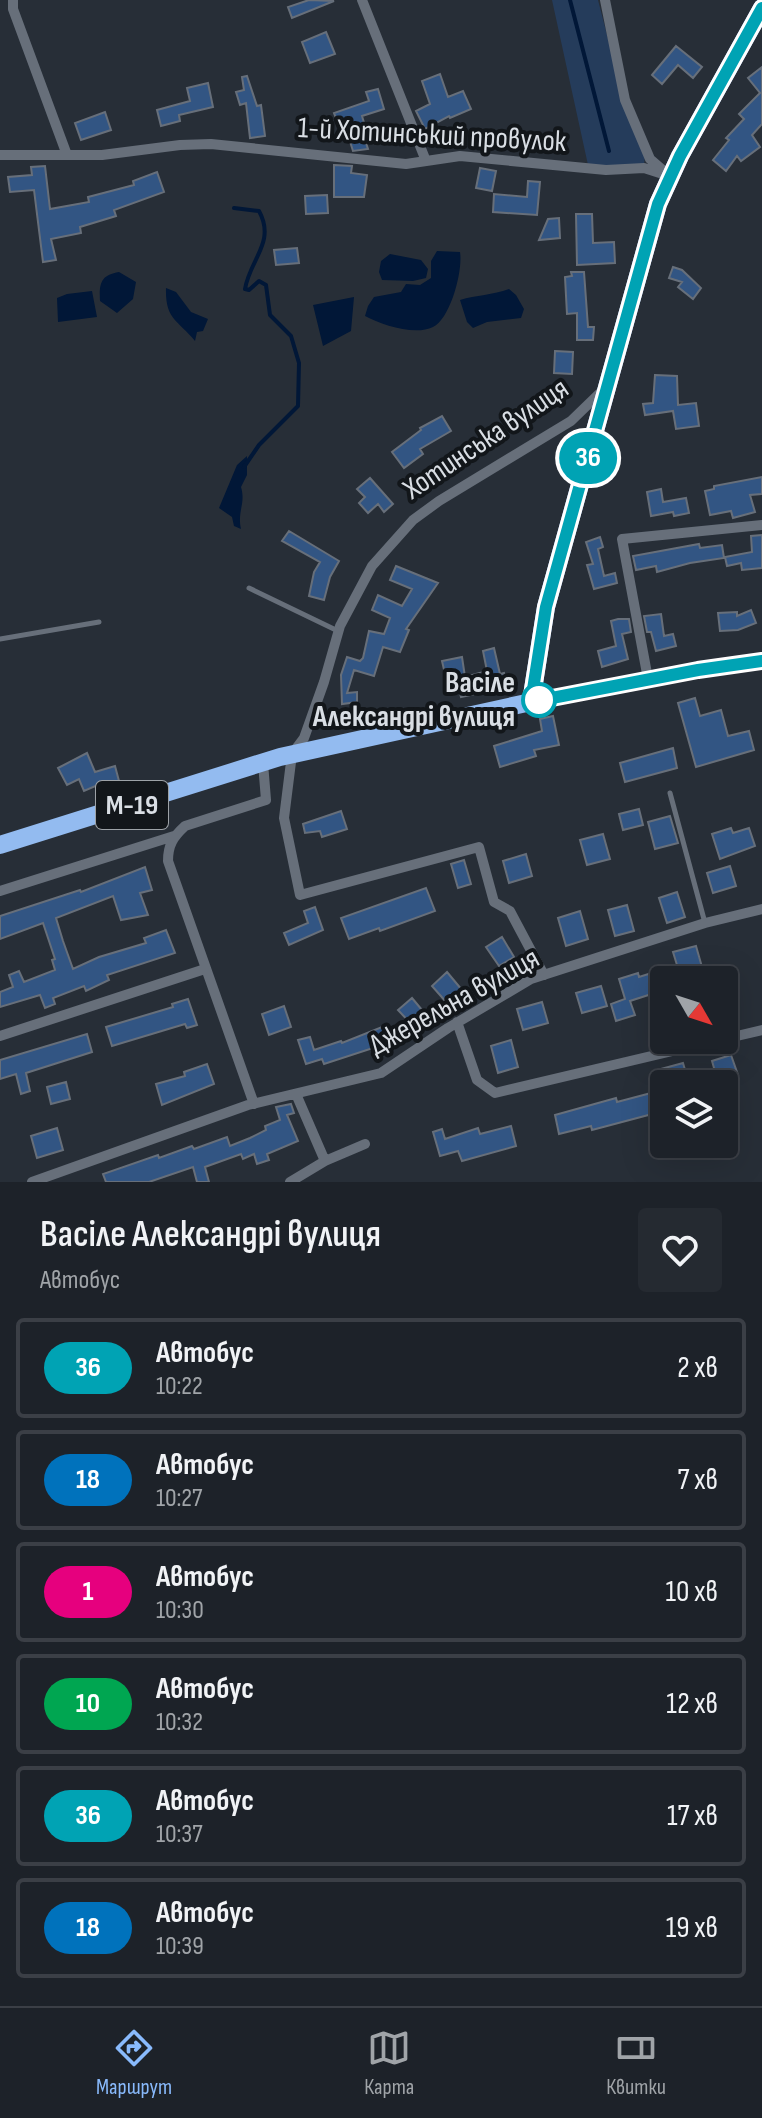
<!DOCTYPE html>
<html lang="uk">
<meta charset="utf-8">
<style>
:root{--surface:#1d2229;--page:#252a31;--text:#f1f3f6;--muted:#a0a4a8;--line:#3b3f46;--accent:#89bafc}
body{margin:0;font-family:"Sofia Sans Condensed",sans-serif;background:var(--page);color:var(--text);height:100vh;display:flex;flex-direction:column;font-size:30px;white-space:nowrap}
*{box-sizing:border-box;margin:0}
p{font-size:26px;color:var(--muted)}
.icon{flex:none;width:44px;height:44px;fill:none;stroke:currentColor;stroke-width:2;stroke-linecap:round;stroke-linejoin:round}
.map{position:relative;height:1182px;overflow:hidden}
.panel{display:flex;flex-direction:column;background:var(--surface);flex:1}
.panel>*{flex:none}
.badge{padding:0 16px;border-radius:26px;font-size:28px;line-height:52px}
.needle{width:52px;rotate:129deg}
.controls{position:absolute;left:650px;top:966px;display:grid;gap:16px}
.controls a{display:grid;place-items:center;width:88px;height:88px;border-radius:8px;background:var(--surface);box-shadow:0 8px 32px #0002,0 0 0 2px var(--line);font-size:40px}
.map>.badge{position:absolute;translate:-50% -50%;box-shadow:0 0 0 4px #fff}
.round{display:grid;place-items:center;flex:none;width:84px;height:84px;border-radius:8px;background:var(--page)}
.summary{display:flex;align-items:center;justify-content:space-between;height:136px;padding:0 40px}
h1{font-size:38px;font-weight:600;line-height:60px}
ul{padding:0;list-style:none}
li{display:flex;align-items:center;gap:24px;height:100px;margin:0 16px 12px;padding:0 24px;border:4px solid var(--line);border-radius:8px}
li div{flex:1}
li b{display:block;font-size:30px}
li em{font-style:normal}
li .badge{min-width:88px;font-weight:700;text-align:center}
.tabs{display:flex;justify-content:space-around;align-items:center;height:112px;border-top:2px solid var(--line);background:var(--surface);font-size:22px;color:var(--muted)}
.tabs a{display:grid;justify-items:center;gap:4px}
.tabs .active{color:var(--accent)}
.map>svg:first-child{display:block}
.green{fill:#253c5b}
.water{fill:#011737}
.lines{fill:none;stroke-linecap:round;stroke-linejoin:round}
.stream{stroke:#011737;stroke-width:4}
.building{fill:#325583;stroke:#676f7a;stroke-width:2}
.lane{stroke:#676f7a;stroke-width:5}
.street{stroke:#676f7a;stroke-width:10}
.secondary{stroke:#676f7a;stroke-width:14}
.highway{stroke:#93bbf0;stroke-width:18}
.line-casing{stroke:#fff;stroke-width:18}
.line{stroke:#00a3b4;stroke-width:12}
.stop-dot{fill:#fff;stroke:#00a3b4;stroke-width:4}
.labels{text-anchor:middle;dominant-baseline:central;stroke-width:8;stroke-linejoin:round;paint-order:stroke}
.shield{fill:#12161a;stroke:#9da2a7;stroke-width:2}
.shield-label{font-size:28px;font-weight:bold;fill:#d9dee4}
.street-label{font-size:30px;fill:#d9dee4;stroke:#12161a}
.stop-label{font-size:30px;font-weight:bold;fill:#d9dee4;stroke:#12161a;text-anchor:end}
</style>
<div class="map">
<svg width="762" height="1182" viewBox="0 0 762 1182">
<rect width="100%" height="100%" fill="#272e37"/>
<path class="green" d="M 552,0 L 598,0 L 624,101 L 645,155 L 644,165 L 607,167 L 588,165 Z"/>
<path class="water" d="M 437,251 L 460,252 C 463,270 451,318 433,327 C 415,336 382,325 365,316 L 368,306 L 374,297 L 401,292 L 406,284 L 420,285 L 431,278 L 431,261 Z
M 390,254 L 421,260 L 428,269 L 426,278 L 413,281 L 382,280 L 379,272 L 381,261 Z
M 119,272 L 136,282 L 133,299 L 117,313 L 100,301 C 99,283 101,275 119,272 Z
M 166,288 L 176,292 L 191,312 L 208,319 L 203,331 L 197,332 L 195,341 C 178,320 165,320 166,288 Z
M 509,289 L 516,295 L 524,309 L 521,318 L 487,322 L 473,328 L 467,322 L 460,300 C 476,295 493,295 509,289 Z
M 92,291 L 97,317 L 58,322 L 57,298 L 67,294 Z
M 354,297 L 351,331 L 323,346 L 313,305 Z
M 247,456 L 247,475 L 241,487 C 246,504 237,511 241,529 L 234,526 L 232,517 L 219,508 L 237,465 Z"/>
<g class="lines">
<path class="stream" d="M 570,0 L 609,151
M 234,208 L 259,211 C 276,242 250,259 245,289 L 249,290 L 259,281 L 266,285 L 270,315 L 291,336 L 299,363 L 298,406 L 259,445 L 244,467"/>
</g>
<path class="building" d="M 309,0 L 334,1 L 292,18 L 288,7 Z
M 326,32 L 335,54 L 310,63 L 302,42 Z
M 676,46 L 702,67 L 693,78 L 678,65 L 662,84 L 652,75 Z
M 762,67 L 762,124 L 752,135 L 760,147 L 741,161 L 737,156 L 726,171 L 713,160 L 729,140 L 726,138 L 744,119 L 739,114 L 760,93 L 748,78 Z
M 440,74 L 448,97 L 463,91 L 471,109 L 450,118 L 449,116 L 425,129 L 416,111 L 430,104 L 422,81 Z
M 247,76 L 257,106 L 261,105 L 265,136 L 250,138 L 246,103 L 240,105 L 236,92 L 244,90 L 242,77 Z
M 208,83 L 213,107 L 179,115 L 180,121 L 161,126 L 157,110 L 190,101 L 187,88 Z
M 378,89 L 384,109 L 362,116 L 365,126 L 361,128 L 368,149 L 353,151 L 347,132 L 342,134 L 334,113 L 369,101 L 366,92 Z
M 105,112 L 111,130 L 81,140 L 75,123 Z
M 334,165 L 352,166 L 351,173 L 367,175 L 364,197 L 334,197 Z
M 45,166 L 50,209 L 89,202 L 88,197 L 134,185 L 133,181 L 157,172 L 164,192 L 114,210 L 116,216 L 80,227 L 81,233 L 51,239 L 56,260 L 43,262 L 34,190 L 10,192 L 8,177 L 32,175 L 31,167 Z
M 480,168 L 496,171 L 492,191 L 476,188 Z
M 528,181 L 540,182 L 537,215 L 493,212 L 494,194 L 527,197 Z
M 327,195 L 328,213 L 306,214 L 305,196 Z
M 576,214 L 592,214 L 593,243 L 614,242 L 615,263 L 577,265 Z
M 559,218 L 560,238 L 539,240 L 548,219 Z
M 297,248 L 299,263 L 276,265 L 274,250 Z
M 673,267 L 682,270 L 701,288 L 693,299 L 678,287 L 682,282 L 669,278 Z
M 571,272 L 584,272 L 588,327 L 594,327 L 593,340 L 577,340 L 577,313 L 567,314 L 565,277 L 572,276 Z
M 555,351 L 573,352 L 572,374 L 554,373 Z
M 655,375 L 677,376 L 678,405 L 696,403 L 699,426 L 676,429 L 673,411 L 645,415 L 643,404 L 653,403 Z
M 442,416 L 451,431 L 420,449 L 423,454 L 404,468 L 392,452 L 421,430 L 420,428 Z
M 471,444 L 477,457 L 456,469 L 449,456 Z
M 762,477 L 762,494 L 750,495 L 755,512 L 733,518 L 731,511 L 710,515 L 705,491 L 714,489 L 714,486 Z
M 370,478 L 393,504 L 384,512 L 378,504 L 368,513 L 359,503 L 365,497 L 357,489 Z
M 661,489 L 663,502 L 686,498 L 689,513 L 674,516 L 673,512 L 651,516 L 647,492 Z
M 289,531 L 339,561 L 330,577 L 324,600 L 309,596 L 314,572 L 320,562 L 282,541 Z
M 762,535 L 762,568 L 742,570 L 741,563 L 727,566 L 725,557 L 752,552 L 751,536 Z
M 600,537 L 603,547 L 598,549 L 604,576 L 615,573 L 617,583 L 594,589 L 587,565 L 593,564 L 586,542 Z
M 699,544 L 700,548 L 722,545 L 724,558 L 690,563 L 657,572 L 656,566 L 636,570 L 633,556 Z
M 396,566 L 438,583 L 406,629 L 409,630 L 400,652 L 383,647 L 374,676 L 354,670 L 347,693 L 357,692 L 357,702 L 342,704 L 341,675 L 347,657 L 360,661 L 363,658 L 369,631 L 384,634 L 390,618 L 372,610 L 378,595 L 402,606 L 412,589 L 390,580 Z
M 751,610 L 756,623 L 738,630 L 720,631 L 718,613 L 737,612 L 737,616 Z
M 661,614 L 664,636 L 673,634 L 676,646 L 656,651 L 651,632 L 647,632 L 644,616 Z
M 618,619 L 629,619 L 631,632 L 622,634 L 628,659 L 602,667 L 598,651 L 616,646 L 611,621 Z
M 494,648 L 500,674 L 504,673 L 507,687 L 461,697 L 455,673 L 445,674 L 442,661 L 462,657 L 465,677 L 487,671 L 483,651 Z
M 695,698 L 700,716 L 721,710 L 728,736 L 749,731 L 754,750 L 696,767 L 678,703 Z
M 553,716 L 559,745 L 534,750 L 536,756 L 500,767 L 494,746 L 542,731 L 540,719 Z
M 673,748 L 677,768 L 625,782 L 620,763 Z
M 87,753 L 95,772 L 115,766 L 119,781 L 100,786 L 100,784 L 84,791 L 79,779 L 67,785 L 58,768 Z
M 639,809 L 643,825 L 623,830 L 619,814 Z
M 341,811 L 347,829 L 322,837 L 320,831 L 305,833 L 303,824 Z
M 670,816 L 678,843 L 655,849 L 648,822 Z
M 731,828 L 733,833 L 749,828 L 755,846 L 720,859 L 712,834 Z
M 603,834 L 610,859 L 587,865 L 580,840 Z
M 526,854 L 532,876 L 509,883 L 503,861 Z
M 464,860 L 471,884 L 458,888 L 451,864 Z
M 730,866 L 736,886 L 713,893 L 707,873 Z
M 145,867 L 152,890 L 140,893 L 148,915 L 121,920 L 113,896 L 56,918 L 63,941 L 73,969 L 99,957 L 146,943 L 144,938 L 166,930 L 175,953 L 107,975 L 109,980 L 86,991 L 84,986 L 53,998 L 55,1004 L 45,1008 L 40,995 L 0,1007 L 0,992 L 13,987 L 9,975 L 19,971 L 24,982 L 55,970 L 52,960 L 55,959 L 43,923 L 0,939 L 0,916 L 80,890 L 81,892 Z
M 426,888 L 435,911 L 380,931 L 379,928 L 349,939 L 341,918 Z
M 677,892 L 685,917 L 667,923 L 659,898 Z
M 627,905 L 634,931 L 615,936 L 608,910 Z
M 315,907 L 323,930 L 289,945 L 284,933 L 308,923 L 304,911 Z
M 580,911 L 588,939 L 566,946 L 558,918 Z
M 502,937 L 514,957 L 499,966 L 486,947 Z
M 696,946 L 704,974 L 682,980 L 664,980 L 664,990 L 630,1001 L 635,1015 L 616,1021 L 611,1004 L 625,999 L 619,979 L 638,973 L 639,977 L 677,965 L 673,952 Z
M 447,972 L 462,990 L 447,1003 L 432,986 Z
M 601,986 L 607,1006 L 582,1013 L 576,993 Z
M 412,998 L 427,1016 L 414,1027 L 398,1010 Z
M 188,999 L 197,1025 L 187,1028 L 185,1024 L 112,1046 L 106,1027 L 173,1007 L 172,1004 Z
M 542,1002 L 548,1023 L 523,1030 L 517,1009 Z
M 284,1006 L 291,1027 L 269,1035 L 262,1014 Z
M 382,1027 L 389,1046 L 380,1050 L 379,1046 L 324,1064 L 322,1059 L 306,1064 L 298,1040 L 310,1037 L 314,1050 L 341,1041 L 342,1043 Z
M 87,1034 L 92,1052 L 26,1073 L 30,1091 L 21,1094 L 16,1074 L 0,1079 L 0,1060 Z
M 511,1040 L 518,1067 L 498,1073 L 491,1046 Z
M 731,1055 L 738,1075 L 718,1082 L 712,1061 Z
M 683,1063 L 688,1080 L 666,1084 L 661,1069 Z
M 207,1064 L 214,1084 L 162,1105 L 156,1084 L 185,1076 L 184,1072 Z
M 66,1082 L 70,1099 L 51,1104 L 47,1087 Z
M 651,1093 L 656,1113 L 592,1130 L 591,1126 L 559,1134 L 555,1115 L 616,1098 L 617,1102 Z
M 291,1104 L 294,1113 L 287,1115 L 298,1141 L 267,1154 L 269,1160 L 257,1164 L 254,1154 L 243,1159 L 241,1154 L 205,1167 L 209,1182 L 197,1182 L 193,1167 L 149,1182 L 106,1182 L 103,1174 L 158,1155 L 159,1158 L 192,1146 L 194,1149 L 227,1137 L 230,1146 L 250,1138 L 266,1130 L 265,1126 L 280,1120 L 276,1107 Z
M 511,1126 L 516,1146 L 462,1161 L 458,1151 L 440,1156 L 433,1132 L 442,1129 L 445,1139 L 478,1128 L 480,1134 Z
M 57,1128 L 63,1150 L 37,1158 L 31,1136 Z"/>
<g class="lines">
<path class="lane" d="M 249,588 L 338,631
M 0,639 L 99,622
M 670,793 L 705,923"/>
<path class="street" d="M 13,0 L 13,9 L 67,155
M 362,0 L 426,161
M 605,0 L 625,100 L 650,159 L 665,172
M 0,155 L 102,155 L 180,145 L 211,144 L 406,164 L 460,156 L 606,170 L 644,168 L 669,176
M 648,679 L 622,539 L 762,525
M 0,891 L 174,836
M 544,975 L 510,911 L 494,902 L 479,847 L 300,895 L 284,818 L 292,754 L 304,738 L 324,682 L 340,626 L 372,566 L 413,520 L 439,501 L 571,421 L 604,389
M 457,1022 L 477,1080 L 495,1093 L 719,1040
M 0,1036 L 205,969
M 724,1039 L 762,1030
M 254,1104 L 168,861 C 168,845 173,837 185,826 L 266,800 L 263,763
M 325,1161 L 365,1144
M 32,1182 L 248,1105 L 381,1073 L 448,1028 L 531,979 L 705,923 L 762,909
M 290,1182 L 325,1161 L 296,1094"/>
<path class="secondary" d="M 531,702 L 698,670 L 762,661"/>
<path class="highway" d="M 0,845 L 280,757 L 531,702 L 546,607 L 658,204 L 680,156 L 762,8"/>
</g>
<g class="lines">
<defs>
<path id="line" d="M 762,8 L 680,156 L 658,204 L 546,607 L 531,702 L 698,670 L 762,661"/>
</defs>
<use href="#line" class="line-casing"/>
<use href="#line" class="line"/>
</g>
<circle class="stop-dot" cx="539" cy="700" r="16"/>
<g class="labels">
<rect class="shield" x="96" y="781" width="72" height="48" rx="6"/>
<g class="shield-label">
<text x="132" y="805">М-19</text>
</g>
<g class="street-label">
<text transform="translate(432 135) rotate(3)">1-й Хотинський провулок</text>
<text transform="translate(486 439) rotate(-34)">Хотинська вулиця</text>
<text transform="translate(454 1002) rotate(-29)">Джерельна вулиця</text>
</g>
<g class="stop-label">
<text x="515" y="683">Васіле<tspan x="515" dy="34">Александрі вулиця</tspan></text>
</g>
</g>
</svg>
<div class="controls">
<a><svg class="needle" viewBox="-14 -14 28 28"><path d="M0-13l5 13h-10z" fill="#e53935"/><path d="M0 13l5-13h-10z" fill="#a0a4a8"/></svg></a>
<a><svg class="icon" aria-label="layers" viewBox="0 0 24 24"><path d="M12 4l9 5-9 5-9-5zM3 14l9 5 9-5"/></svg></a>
</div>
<b class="badge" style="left:588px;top:458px;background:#00a3b4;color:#fff">36</b>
</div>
<section class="panel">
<div class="summary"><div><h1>Васіле Александрі вулиця</h1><p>Автобус</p></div><a class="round"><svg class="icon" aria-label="heart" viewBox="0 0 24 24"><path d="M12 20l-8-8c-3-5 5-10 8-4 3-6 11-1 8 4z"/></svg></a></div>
<ul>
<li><span class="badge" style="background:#00a3b4;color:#fff">36</span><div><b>Автобус</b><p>10:22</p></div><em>2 хв</em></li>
<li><span class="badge" style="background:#0072bc;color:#fff">18</span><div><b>Автобус</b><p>10:27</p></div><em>7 хв</em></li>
<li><span class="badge" style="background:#e6007e;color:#fff">1</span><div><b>Автобус</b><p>10:30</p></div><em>10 хв</em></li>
<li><span class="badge" style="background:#00a651;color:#fff">10</span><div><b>Автобус</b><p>10:32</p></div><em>12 хв</em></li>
<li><span class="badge" style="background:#00a3b4;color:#fff">36</span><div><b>Автобус</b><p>10:37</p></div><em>17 хв</em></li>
<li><span class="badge" style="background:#0072bc;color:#fff">18</span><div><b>Автобус</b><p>10:39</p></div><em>19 хв</em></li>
</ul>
</section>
<nav class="tabs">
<a class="active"><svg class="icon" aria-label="directions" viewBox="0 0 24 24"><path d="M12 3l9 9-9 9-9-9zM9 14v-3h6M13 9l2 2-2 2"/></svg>Маршрут</a>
<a><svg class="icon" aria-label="map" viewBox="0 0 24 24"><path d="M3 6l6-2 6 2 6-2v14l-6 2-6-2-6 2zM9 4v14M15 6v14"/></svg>Карта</a>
<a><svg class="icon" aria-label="tickets" viewBox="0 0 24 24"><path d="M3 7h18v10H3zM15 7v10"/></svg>Квитки</a>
</nav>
